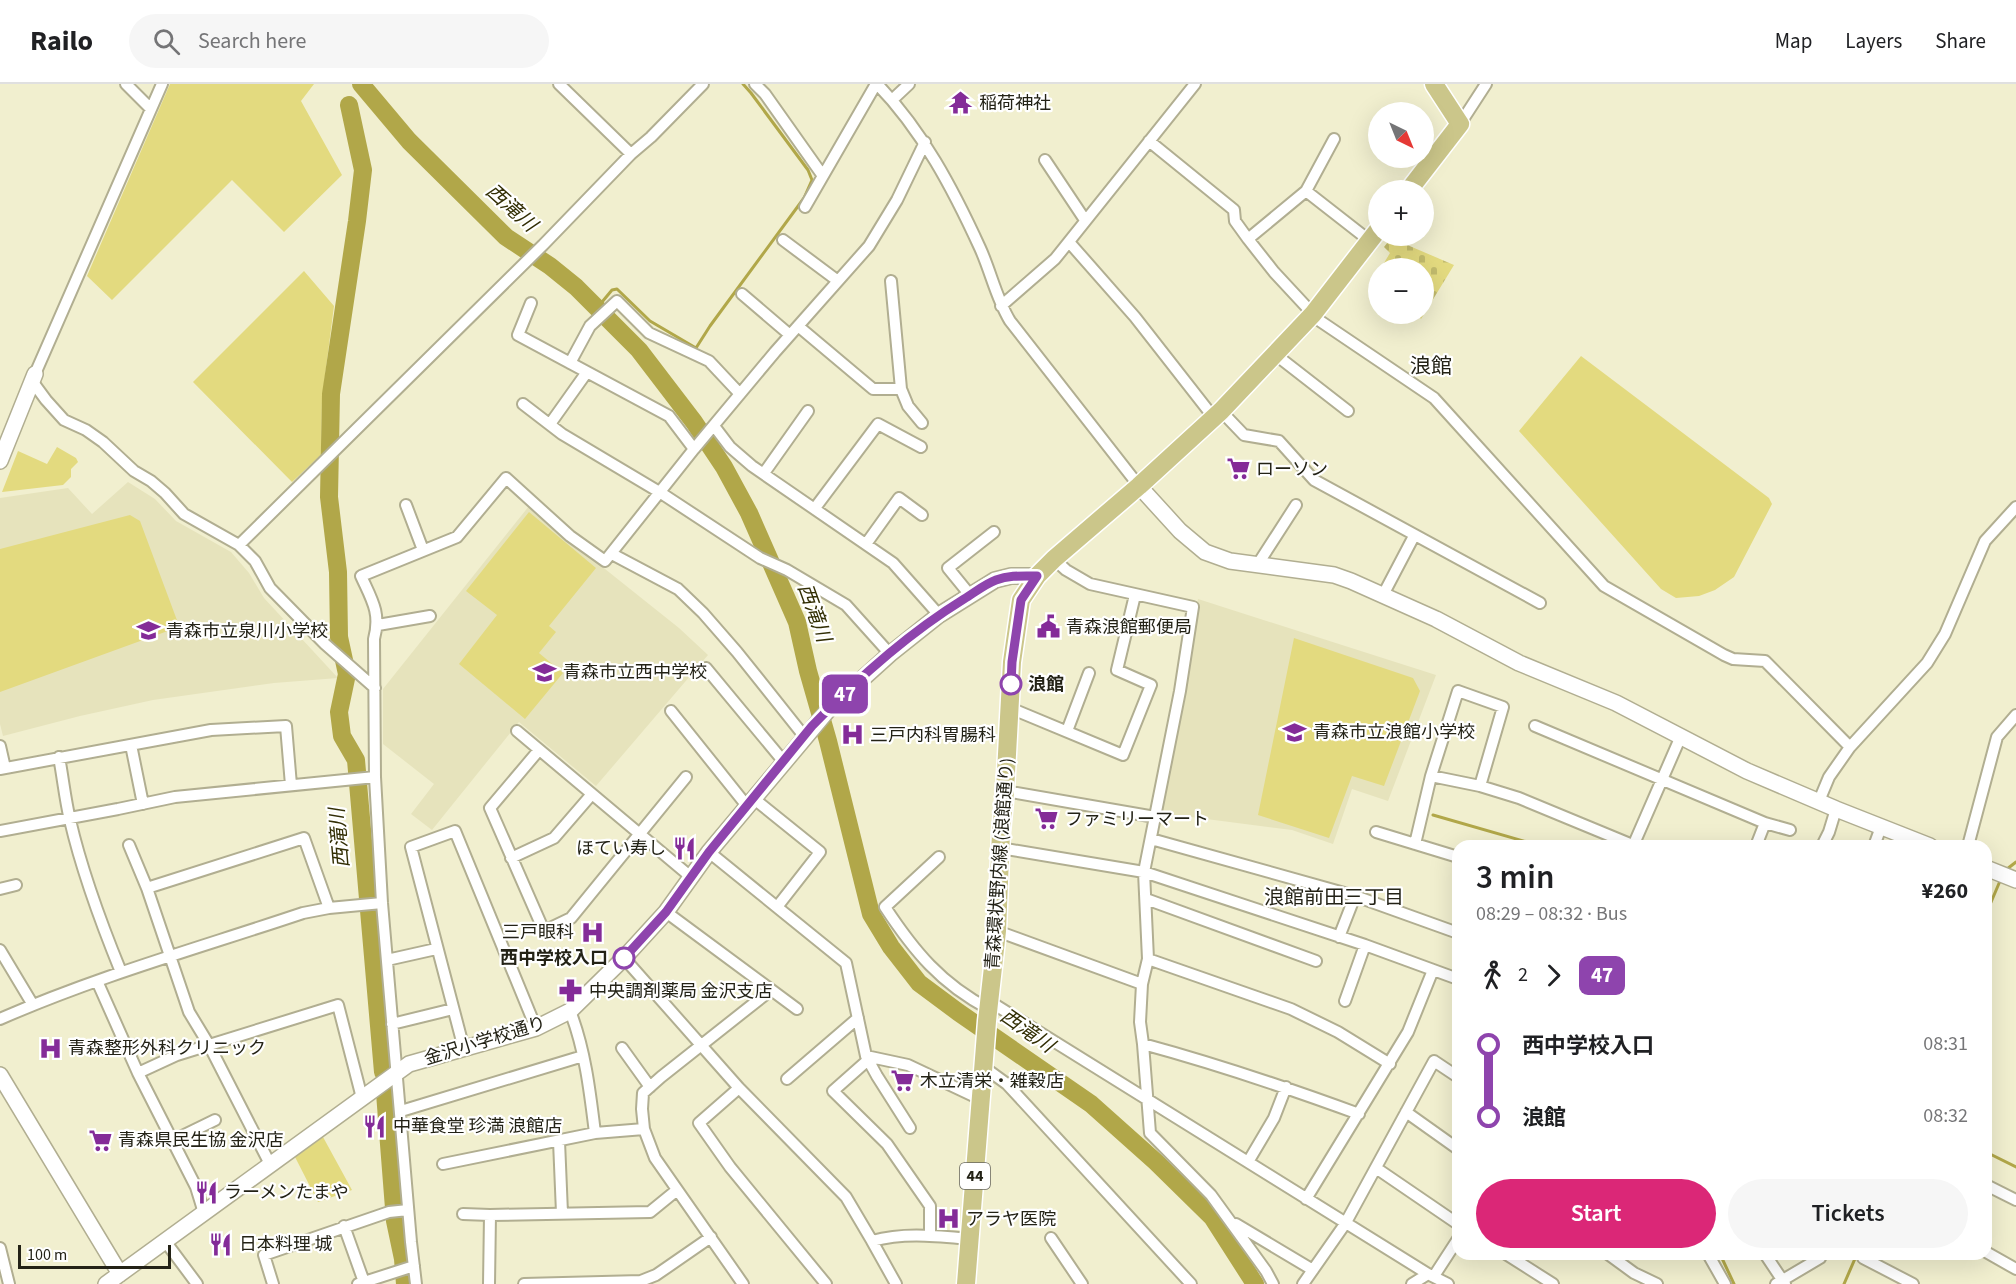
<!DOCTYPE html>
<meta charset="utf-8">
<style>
:root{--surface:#fff;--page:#f6f6f6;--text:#202124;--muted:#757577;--line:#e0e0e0;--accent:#db2777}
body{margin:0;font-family:"Source Sans 3","Noto Sans JP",sans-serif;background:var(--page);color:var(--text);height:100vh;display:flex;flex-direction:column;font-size:22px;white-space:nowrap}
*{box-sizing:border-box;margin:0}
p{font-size:20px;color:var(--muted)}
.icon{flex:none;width:33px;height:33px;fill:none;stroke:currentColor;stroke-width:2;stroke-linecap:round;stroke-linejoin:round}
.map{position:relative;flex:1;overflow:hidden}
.drawer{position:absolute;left:1452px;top:756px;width:540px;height:420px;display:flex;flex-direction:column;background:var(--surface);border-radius:18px;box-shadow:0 6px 24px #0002}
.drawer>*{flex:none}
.badge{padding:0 12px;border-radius:9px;font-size:21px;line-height:39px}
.needle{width:39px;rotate:137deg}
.controls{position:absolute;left:1368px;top:18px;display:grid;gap:12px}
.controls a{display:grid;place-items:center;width:66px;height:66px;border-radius:50%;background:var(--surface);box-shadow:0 6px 24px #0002;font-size:30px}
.scale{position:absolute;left:18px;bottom:15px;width:153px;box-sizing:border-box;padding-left:6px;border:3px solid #232216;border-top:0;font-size:16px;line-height:21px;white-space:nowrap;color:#232216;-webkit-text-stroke:4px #fff;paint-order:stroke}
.map>.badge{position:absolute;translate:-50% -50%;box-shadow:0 0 0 3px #fff}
.legs{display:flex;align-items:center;gap:9px;height:66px;padding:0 24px;font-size:20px}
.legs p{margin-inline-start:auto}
.overview{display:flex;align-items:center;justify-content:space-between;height:102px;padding:0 24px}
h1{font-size:33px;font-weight:600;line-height:45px}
.cta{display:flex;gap:12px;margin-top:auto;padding:12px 24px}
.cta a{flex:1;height:69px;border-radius:36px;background:var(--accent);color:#fff;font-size:24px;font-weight:600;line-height:69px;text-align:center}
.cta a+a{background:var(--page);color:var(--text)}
ul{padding:0 24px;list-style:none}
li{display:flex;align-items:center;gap:21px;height:72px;font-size:22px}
li i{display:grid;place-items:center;width:9px;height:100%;margin:0 8px;background:currentColor}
li i::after{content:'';width:15px;height:15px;margin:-8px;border:4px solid;border-radius:50%;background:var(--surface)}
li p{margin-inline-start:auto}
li:first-child i{background:linear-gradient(#0000 50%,currentColor 0)}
li:last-child i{background:linear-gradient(currentColor 50%,#0000 0)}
header{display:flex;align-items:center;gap:36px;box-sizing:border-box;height:84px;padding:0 30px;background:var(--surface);border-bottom:2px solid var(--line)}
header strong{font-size:28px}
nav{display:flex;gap:33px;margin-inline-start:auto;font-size:21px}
.search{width:420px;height:54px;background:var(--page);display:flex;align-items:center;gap:15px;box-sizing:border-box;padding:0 21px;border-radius:33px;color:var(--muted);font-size:22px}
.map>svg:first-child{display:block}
.built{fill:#e6e3bc}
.green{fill:#e3da7f}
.cemetery{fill:url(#cemetery-stones)}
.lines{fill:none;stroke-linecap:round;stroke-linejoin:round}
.stream{stroke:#b1a749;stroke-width:3}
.river{stroke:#b1a749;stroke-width:18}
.street-casing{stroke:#b1ae91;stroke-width:14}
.secondary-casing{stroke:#b1ae91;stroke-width:18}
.primary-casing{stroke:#fff;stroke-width:21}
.street{stroke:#fff;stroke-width:10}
.secondary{stroke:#fff;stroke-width:15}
.primary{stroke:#cbc68a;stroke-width:18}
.line-1-casing{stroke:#fff;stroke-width:14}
.line-1{stroke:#8e44ad;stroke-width:9}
.stop-1-dot{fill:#fff;stroke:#8e44ad;stroke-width:3}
.labels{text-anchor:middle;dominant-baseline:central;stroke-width:4.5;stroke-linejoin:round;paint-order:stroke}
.shield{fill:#fff;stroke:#65645c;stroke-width:1.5}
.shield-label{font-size:16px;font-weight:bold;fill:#232216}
.poi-label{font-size:18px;fill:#232216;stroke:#fff;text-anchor:start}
.stop-label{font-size:18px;font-weight:bold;fill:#232216;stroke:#fff;text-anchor:start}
.street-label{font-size:18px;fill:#232216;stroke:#fff}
.water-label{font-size:20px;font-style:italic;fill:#322e04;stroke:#fff}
.neighbourhood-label{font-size:20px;fill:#232216;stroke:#fff}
.quarter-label{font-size:21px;fill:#232216;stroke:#fff}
</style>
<header>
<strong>Railo</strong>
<div class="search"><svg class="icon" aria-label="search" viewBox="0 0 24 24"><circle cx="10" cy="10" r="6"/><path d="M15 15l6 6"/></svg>Search here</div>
<nav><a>Map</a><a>Layers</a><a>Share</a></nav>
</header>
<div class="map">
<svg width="2016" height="1200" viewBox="0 0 2016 1200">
<defs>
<pattern id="cemetery-stones" width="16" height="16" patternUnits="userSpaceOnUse" patternTransform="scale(1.5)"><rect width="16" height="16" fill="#e3da7f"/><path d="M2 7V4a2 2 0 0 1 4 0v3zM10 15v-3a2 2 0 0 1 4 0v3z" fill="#c2bb6d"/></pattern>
</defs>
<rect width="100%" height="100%" fill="#f1efcf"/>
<path class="built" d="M 128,398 L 155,415 L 176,437 L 231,468 L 249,489 L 264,514 L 338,594 L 274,599 L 153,616 L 80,632 L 3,652 L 0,640 L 0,414 L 68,404 L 92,430 Z
M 529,422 L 600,481 L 679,544 L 708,571 L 596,702 L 519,638 L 432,746 L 411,730 L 434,700 L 383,660 L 383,605 Z
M 1198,515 L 1436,591 L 1388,717 L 1352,705 L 1333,760 L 1292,746 L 1160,729 Z"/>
<path class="green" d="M 170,0 L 314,0 L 301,17 L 342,91 L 284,148 L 232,96 L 112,216 L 87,192 Z
M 304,187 L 334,222 L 322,315 L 321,371 L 292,398 L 193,298 Z
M 1581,272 L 1769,414 L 1772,420 L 1734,493 L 1715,506 L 1699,512 L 1676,514 L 1661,505 L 1519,347 Z
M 57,363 L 76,374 L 78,378 L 71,385 L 71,393 L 63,401 L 2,408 L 18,367 L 47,380 Z
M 529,428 L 596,484 L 549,542 L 556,548 L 539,569 L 563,589 L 525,635 L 459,580 L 497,531 L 466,507 Z
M 130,431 L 140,437 L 178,539 L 176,544 L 0,608 L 0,465 Z
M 1294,554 L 1413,594 L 1420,607 L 1384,702 L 1352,692 L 1329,754 L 1258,731 Z
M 323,1053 L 352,1106 L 318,1118 L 295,1073 Z"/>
<path class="cemetery" d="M 1391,154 L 1454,181 L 1421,235 L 1417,230 L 1424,230 L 1424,184 L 1381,184 L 1390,169 L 1384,163 Z"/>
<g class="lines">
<path class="stream" d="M 597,224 L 612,206 L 617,205 L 650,237 L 696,264 L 710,242 L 804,114 L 812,96 L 808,86 L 751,9 L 743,0
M 1433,731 L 1541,762
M 2007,785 L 2016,778
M 1986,830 L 2000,797
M 1986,1068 L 2016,1083
M 1720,1170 L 1734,1200
M 1844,1200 L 1857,1170"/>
<path class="river" d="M 361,0 L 409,57 L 506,153 L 550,182 L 576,203 L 639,266 L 694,338 L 724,383 L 749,429 L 797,538 L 808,587 L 828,657 L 871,830 L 891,863 L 919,899 L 958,928 L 1091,1020 L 1156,1078 L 1212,1133 L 1255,1200
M 349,21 L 363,86 L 357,137 L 331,310 L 329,413 L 338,488 L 339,553 L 347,590 L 339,628 L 342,652 L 356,676 L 383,988
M 385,1009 L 395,1137 L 403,1175 L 405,1200"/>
<defs>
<path id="street" d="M 126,0 L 151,25
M 559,0 L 631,70
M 755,0 L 765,10 L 823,92
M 877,0 C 922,46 953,105 980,164 C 991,188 996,214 1010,237 L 1139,402
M 892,16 L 909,0
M 1460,40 L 1486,0
M 1149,57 L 1234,126 L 1235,137 L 1248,155 L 1274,188 L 1313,230 L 1320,237 L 1434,314 L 1604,502 L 1724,571 L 1733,575 L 1765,577 L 1850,663
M 1045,76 L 1085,136
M 1306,107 L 1370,157
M 805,123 L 876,0
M 1248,155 L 1306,107 L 1334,55
M 783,156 L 838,197
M 1069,158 L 1135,233 L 1214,334
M 891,197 L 901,305 L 908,322 L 922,339
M 742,210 L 790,251
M 531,219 L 518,251 L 669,332 L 694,365
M 1001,222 L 1055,175 L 1195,0
M 798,242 L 873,305 L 901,305
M 1276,271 L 1348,327
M 570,279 L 590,242 L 617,217 L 649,249 L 709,277 L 740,310
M 35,290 L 162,0
M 32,297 L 46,316 L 64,336 L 86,346 L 103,358 L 134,387 L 151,397 L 165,409 L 184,430 L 239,461 L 255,477 L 270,504 L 325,560 L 375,604
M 523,320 L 562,350 L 661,409 L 760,474 L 787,486 L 846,521 L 890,570
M 1221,327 L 1244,351 L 1279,357 L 1314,396 L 1540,519
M 550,340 L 587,288
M 714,342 L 730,363 L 752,382 L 893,479 L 939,531
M 764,389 L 808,327
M 406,421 L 423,466
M 815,424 L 878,340 L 921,363
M 866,460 L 899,414 L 922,431
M 239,461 L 543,161 L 631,70 L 651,53 L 703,0
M 612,470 L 678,505 L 703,529 L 737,568 L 804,652
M 1054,475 L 1066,486 L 1090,500 L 1193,523 L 1180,607 L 1144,788 L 1148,875 L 1142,900 L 1140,938 L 1143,960 L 1150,1049 L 1211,1111 L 1266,1187 L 1273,1200
M 1258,480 L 1296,421
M 970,511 L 948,484 L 994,448
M 1383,511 L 1414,452
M 378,541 L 430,532
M 706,584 L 784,678
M 1010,624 L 1123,671 L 1151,601 L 1117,586 L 1135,511
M 671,627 L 747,722
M 1535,642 L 1765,739 L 1756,762
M 517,647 L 691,793
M 1067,647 L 1089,589
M 131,661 L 143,720
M 0,662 L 5,684
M 539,666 L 490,724 L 544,847 L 571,834 L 686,693
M 59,673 C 63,694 65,715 70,736 C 82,788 101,839 121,888
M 0,685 L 211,646 L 286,642 L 291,701
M 1431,692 L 1480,702 L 1519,714 L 1635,762
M 1005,707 L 1155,733
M 753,714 L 820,768 L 777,823
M 1819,717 L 1829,693 L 1850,663 L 1927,579 L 1945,550 L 1985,457 L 2016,423
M 1765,739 L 1790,746
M 0,747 L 118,725 L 175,713 L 375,693
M 1376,748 L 1458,773
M 1151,755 L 1355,812 L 1458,849
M 1415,760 L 1431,692 L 1458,607 L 1503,623 L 1480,702
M 129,761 L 147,804
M 1633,762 L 1681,652
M 1822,762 L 1829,748 L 1836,725
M 1874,762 L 1881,743
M 1968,762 L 1997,653 L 2016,631
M 1000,764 L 1144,788 L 1365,861 L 1458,895
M 709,768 L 846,879 L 866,972 L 908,981 L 982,1016
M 939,773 L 885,823 C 914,867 941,900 989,925
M 511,774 L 554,754 L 592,710
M 0,805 L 16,801
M 1146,815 L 1316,877
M 666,828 L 797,925
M 997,847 L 1142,900
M 1339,853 L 1355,812
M 0,866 L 33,921
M 624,874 L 739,1004 L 846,1113 L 872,1157 C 905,1148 936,1152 970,1155
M 1148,875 L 1291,925 L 1338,948 L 1390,980
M 387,876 L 436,865
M 97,897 L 138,989 L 196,1103 L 204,1129
M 989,917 L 1428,1190 L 1448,1200
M 1345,917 L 1365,861
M 570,927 C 585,965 590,1008 595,1049
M 0,935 C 98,892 202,863 303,829 L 329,824 L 382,819
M 392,940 L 453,925
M 1143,960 C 1217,980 1288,1004 1359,1030
M 622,964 L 650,1003
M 464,965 L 411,763 L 455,747 L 536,944
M 866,972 L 877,992 L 910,1044
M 868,976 L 833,1007 L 887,1060 L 930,1122 L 930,1151
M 985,984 L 1007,1000 L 1191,1200
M 138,989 L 177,971 L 338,921 L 362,1014
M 787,995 L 858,934
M 739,1004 L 699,1039 L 730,1083 L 826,1200
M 401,1027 L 583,972
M 1406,1028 L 1458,1065
M 172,1057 L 215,1036
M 559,1057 L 562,1129
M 1248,1078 L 1274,1034 L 1286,1003
M 270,1080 L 209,961 L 189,928 L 147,804 L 304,754 L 329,824
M 443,1080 L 595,1049 L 644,1045
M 1376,1084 L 1458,1140
M 1986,1101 L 2016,1116
M 1306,1115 L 1408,948 L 1433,886
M 463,1130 L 490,1131
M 1236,1140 L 1313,1186
M 344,1142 L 364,1198
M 1051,1154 L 1082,1200
M 165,1157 L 197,1200
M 872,1157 L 896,1200
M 0,1164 L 9,1200
M 1986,1168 L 2016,1185
M 1506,1170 L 1553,1200
M 1608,1170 L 1634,1189 L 1657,1200
M 1708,1170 L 1725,1200
M 1765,1170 L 1785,1200
M 1863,1174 L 1913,1200
M 1434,1192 L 1458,1155
M 273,1200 L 264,1171 L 389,1128 L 408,1126
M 358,1200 L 414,1182
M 416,1200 L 411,1158 L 382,819 L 375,693 L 374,555 C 381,529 372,516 361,492 L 457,453 L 506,394 L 570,452 L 605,477 L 694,365 L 775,268 L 869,162 L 897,116 L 925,58
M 489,1200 L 490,1131 L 650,1128 L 677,1106
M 524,1200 L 641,1197 L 656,1191 L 711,1153
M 743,1200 L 655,1074 L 644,1045 L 642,1025 L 643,1009 L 661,993 L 771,906
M 1303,1200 L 1345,1140 L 1434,977 L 1458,993
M 1412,1200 L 1428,1190
M 1776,1200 L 1820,1174 L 1822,1170"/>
<path id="secondary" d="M 0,377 L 35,290
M 1139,402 L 1180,447 L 1205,468 L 1230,477 L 1334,491 L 1351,497 L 1436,535 L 1519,579 L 1616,619 L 1747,687 L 1836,725 L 1930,762
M 1986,784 L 2016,796
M 0,991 L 120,1190
M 106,1200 L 409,980 L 536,944 L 570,927 L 624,874 L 666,828 L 709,768 L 829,625 L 890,570 L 939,531 L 995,496 L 1011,492 L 1037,492"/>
<path id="primary" d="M 1409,106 L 1460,40 L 1434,0
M 966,1200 L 987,937 L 997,847 L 1001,748 L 1005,707 L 1012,578 L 1021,516 L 1037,492 L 1054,475 L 1139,402 L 1221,327 L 1313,230 L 1378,146"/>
</defs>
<use href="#street" class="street-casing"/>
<use href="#secondary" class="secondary-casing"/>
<use href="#primary" class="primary-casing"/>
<use href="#street" class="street"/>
<use href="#secondary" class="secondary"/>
<use href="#primary" class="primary"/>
</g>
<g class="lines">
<defs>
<path id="line-1" d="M 624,874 L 666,828 L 709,768 L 812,642 C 857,595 909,549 964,515 C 974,509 985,500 996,496 C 1009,491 1023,492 1037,492 L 1021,516 L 1012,578 L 1011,600"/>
</defs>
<use href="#line-1" class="line-1-casing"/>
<use href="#line-1" class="line-1"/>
</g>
<defs>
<symbol id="temple-bare" viewBox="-9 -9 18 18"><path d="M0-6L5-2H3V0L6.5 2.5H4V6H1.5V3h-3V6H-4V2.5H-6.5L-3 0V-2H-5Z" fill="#842b98" stroke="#fff" stroke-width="2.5" paint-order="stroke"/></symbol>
<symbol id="supermarket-bare" viewBox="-9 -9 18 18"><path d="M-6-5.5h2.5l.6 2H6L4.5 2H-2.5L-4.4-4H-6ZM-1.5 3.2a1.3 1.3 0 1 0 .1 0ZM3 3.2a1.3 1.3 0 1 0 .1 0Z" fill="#842b98" stroke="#fff" stroke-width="2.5" paint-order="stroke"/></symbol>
<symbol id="civic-bare" viewBox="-9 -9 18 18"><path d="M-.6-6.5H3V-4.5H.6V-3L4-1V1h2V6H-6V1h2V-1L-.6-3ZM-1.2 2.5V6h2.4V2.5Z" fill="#842b98" stroke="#fff" stroke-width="2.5" paint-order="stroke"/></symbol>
<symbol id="school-bare" viewBox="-9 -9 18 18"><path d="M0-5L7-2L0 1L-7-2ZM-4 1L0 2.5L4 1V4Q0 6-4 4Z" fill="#842b98" stroke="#fff" stroke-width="2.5" paint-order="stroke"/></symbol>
<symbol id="hospital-bare" viewBox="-9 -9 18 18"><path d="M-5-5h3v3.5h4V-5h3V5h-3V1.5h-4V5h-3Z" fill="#842b98" stroke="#fff" stroke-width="2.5" paint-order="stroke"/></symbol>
<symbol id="restaurant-bare" viewBox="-9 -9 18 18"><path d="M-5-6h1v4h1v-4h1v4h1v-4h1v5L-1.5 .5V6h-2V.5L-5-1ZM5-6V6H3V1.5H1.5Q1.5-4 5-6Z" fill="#842b98" stroke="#fff" stroke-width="2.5" paint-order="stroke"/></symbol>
<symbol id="pharmacy-bare" viewBox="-9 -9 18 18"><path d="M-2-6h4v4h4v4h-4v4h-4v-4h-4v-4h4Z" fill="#842b98" stroke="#fff" stroke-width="2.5" paint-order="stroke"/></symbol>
</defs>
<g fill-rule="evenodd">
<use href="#temple-bare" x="944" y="2" width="33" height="33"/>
<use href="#supermarket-bare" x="1222" y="368" width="33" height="33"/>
<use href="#civic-bare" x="1032" y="526" width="33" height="33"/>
<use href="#school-bare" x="132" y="530" width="33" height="33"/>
<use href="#school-bare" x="528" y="572" width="33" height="33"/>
<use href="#school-bare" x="1278" y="632" width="33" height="33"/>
<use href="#hospital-bare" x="836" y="634" width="33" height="33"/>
<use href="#supermarket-bare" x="1030" y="718" width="33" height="33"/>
<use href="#restaurant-bare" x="668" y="748" width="33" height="33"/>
<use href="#hospital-bare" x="576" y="832" width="33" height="33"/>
<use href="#pharmacy-bare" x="554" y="890" width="33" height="33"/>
<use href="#hospital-bare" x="34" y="948" width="33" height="33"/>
<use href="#supermarket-bare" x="886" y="980" width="33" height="33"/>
<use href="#restaurant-bare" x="358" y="1026" width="33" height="33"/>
<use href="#supermarket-bare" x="84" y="1040" width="33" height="33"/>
<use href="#restaurant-bare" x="190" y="1092" width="33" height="33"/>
<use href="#hospital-bare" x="932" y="1118" width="33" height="33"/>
<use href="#restaurant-bare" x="204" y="1144" width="33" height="33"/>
</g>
<g class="stop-1-dot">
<circle cx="1011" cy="600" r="10"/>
<circle cx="624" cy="874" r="10"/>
</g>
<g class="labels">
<rect class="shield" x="960" y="1079" width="30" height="26" rx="4.5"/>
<g class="shield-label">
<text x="975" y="1092">44</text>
</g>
<g class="poi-label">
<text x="979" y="19">稲荷神社</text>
<text x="1256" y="385">ローソン</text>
<text x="1066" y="543">青森浪館郵便局</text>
<text x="166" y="547">青森市立泉川小学校</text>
<text x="563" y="588">青森市立西中学校</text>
<text x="1313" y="648">青森市立浪館小学校</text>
<text x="870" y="651">三戸内科胃腸科</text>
<text x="1065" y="735">ファミリーマート</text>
<text x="666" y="764" text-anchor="end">ほてい寿し</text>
<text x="574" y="848" text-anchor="end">三戸眼科</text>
<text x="589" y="907">中央調剤薬局 金沢支店</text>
<text x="68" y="964">青森整形外科クリニック</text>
<text x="920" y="997">木立清栄・雑穀店</text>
<text x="393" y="1042">中華食堂 珍満 浪館店</text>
<text x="118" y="1056">青森県民生協 金沢店</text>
<text x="224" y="1108">ラーメンたまや</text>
<text x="966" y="1135">アラヤ医院</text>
<text x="239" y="1160">日本料理 城</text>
</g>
<g class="stop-label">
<text x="1028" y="600">浪館</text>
<text x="608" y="874" text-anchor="end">西中学校入口</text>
</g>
<g class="street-label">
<text transform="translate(1000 780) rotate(-86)">青森環状野内線 (浪館通り)</text>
<text transform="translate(485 957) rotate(-17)">金沢小学校通り</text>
</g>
<g class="water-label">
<text transform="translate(511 124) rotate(42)">西滝川</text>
<text transform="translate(814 529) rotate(70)">西滝川</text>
<text transform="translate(340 754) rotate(-95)">西滝川</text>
<text transform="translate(1027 947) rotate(35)">西滝川</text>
</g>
<g class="neighbourhood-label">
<text x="1334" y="814">浪館前田三丁目</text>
</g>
<g class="quarter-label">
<text x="1431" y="282">浪館</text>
</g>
</g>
</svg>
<div class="controls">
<a><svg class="needle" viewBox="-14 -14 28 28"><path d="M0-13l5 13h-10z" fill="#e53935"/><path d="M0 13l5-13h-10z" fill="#757577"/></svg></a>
<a>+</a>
<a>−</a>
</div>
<div class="scale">100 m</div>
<b class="badge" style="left:845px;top:610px;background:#8e44ad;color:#fff">47</b>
<section class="drawer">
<div class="overview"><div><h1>3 min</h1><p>08:29 – 08:32 · Bus</p></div><b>¥260</b></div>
<div class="legs"><svg class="icon" aria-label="walk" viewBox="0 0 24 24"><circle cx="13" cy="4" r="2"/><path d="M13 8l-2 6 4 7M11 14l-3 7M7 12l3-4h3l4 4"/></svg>2<svg class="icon" aria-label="forward" viewBox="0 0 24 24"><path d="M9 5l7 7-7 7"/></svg><b class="badge" style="background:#8e44ad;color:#fff">47</b></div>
<ul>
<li><i style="color:#8e44ad"></i><b>西中学校入口</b><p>08:31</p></li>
<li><i style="color:#8e44ad"></i><b>浪館</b><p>08:32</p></li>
</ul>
<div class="cta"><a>Start</a><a>Tickets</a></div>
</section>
</div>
